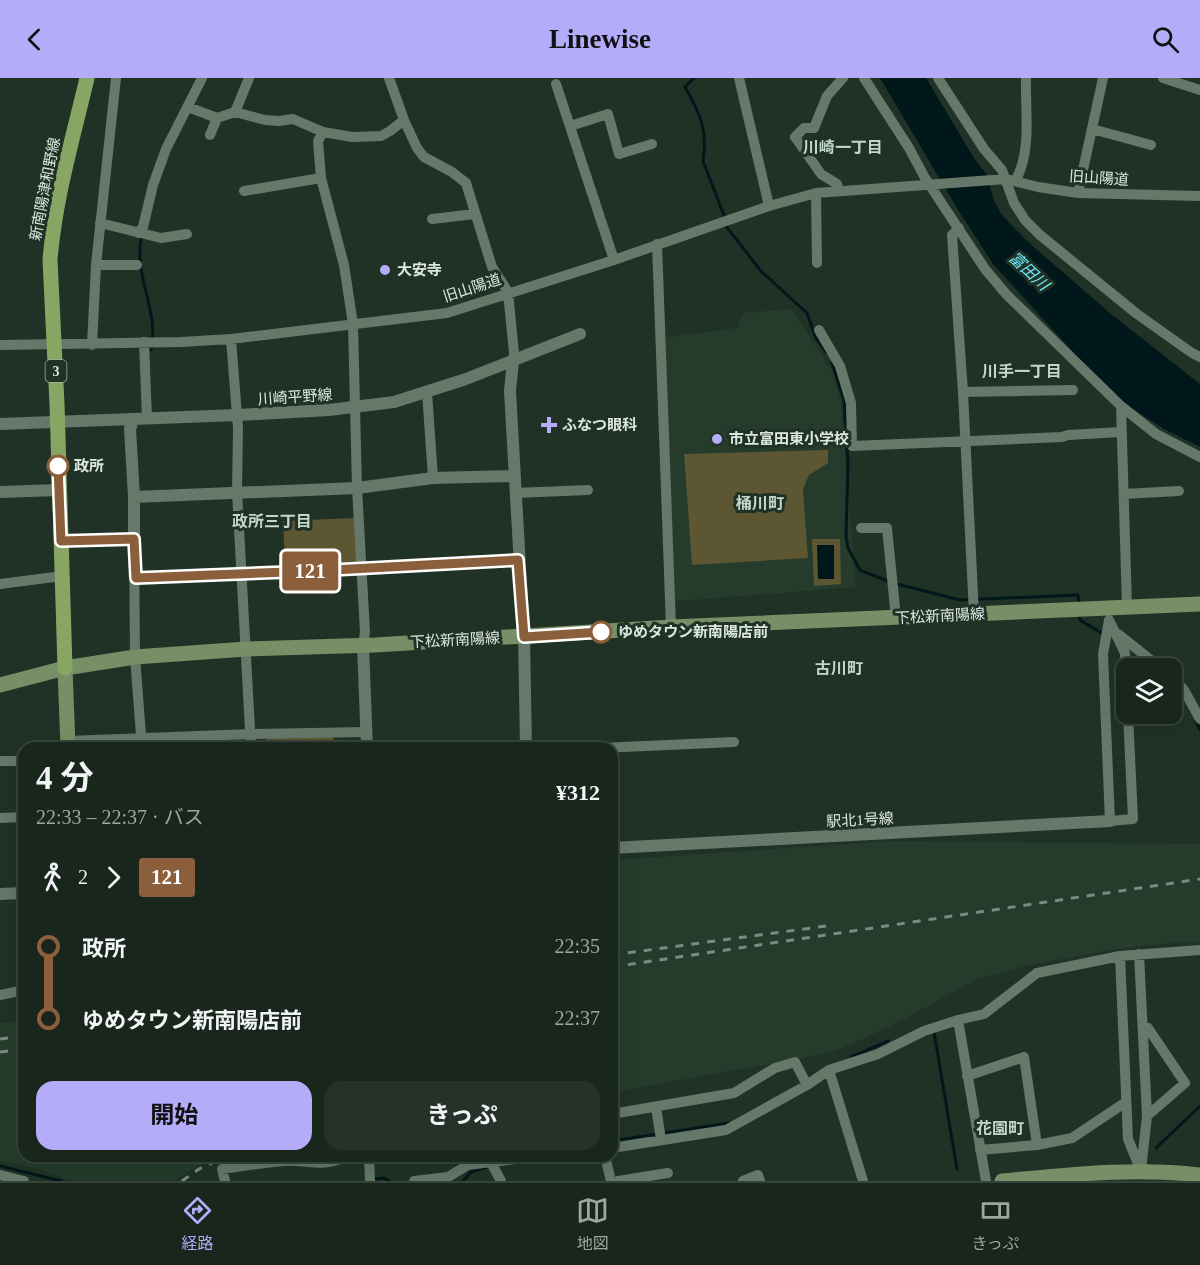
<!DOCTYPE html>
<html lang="ja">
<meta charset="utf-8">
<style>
:root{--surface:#18261c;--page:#253229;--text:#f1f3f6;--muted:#9fa5a3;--line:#36433b;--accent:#b4acf9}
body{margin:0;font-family:"Times New Roman","Noto Sans JP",serif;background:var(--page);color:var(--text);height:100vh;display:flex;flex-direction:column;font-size:22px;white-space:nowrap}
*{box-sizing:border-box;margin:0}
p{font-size:20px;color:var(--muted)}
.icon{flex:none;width:33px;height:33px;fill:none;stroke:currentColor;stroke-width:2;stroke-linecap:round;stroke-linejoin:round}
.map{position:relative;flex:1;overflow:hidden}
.details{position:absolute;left:18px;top:664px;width:600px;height:420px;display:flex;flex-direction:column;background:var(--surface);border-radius:18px;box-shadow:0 6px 24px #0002,0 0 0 2px var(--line)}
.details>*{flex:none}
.badge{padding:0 12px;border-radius:4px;font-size:21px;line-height:39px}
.fabs{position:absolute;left:1116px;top:580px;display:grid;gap:12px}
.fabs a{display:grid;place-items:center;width:66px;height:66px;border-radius:12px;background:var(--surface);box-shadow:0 6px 24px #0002,0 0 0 2px var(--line);font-size:30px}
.map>.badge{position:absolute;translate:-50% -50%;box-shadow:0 0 0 3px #fff}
.legs{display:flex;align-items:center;gap:9px;height:66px;padding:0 18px;font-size:20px}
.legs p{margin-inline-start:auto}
.summary{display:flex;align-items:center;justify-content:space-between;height:102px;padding:0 18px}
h1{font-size:33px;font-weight:700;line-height:45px}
.action{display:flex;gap:12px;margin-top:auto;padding:12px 18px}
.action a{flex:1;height:69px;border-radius:18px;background:var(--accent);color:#111;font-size:24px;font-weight:700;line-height:69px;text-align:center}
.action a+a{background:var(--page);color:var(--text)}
ul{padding:0 18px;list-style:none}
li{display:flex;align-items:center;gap:21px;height:72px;font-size:22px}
li i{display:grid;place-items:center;width:9px;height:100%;margin:0 8px;background:currentColor}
li i::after{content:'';width:15px;height:15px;margin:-8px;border:4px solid;border-radius:50%;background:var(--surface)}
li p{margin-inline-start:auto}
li:first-child i{background:linear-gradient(#0000 50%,currentColor 0)}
li:last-child i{background:linear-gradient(currentColor 50%,#0000 0)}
header{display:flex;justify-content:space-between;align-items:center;height:78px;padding:0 18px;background:var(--accent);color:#111;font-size:27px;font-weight:700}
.dock{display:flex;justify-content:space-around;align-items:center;height:84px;border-top:2px solid var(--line);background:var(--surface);font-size:16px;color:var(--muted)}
.dock a{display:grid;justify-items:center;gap:3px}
.dock .active{color:var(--accent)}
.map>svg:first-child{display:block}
.built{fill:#253c2c}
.green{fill:#5c5632}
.water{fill:#00181b}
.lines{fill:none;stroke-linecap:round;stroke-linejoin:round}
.stream{stroke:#00181b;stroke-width:3}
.minor{stroke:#65786a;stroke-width:10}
.tertiary{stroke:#65786a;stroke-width:12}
.secondary{stroke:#768f67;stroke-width:15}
.primary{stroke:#87a664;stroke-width:15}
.rail{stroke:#7c8a80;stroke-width:3;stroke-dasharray:8 8;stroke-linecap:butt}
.line-1-casing{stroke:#fff;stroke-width:14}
.line-1{stroke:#8b5e3c;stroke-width:9}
.poi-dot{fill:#b4acf9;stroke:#203226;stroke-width:2}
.stop-1-dot{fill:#fff;stroke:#8b5e3c;stroke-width:3}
.labels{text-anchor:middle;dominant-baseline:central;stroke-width:6;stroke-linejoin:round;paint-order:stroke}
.shield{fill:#203226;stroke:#a4b1a8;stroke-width:1.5}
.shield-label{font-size:14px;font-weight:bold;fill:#dce7df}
.street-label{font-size:15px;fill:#dce7df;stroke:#203226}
.poi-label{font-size:15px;font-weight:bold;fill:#dce7df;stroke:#203226;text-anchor:start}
.stop-label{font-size:15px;font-weight:bold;fill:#dce7df;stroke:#203226;text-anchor:start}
.neighbourhood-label{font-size:16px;font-weight:bold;fill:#c1d7c7;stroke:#203226}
.water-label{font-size:16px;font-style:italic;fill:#6bebfc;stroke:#203226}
</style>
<header><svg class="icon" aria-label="back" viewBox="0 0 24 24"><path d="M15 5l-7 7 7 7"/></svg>Linewise<svg class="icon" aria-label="search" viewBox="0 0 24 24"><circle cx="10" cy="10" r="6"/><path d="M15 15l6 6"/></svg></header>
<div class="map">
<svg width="1200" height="1103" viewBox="0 0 1200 1103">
<rect width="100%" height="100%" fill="#203226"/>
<path class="built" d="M 791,231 L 834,296 L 841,325 L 856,509 L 667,524 L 660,260 L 737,250 L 743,235 Z
M 892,763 L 1200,766 L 1200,864 L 1176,864 L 1112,872 L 1028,887 L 977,901 L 889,949 L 835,973 L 794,982 L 612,1014 L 612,782 Z
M 24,942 L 24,1078 L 214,1079 L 172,1103 L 74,1103 L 36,1090 L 0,1083 L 0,945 Z"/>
<path class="green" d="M 828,372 L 828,385 L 809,397 L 803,411 L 808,480 L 692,487 L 684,376 Z
M 356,440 L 358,485 L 285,489 L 283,443 Z
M 812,461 L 840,461 L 841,506 L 814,508 Z
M 333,656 L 334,670 L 267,670 L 266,657 Z"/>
<path class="water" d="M 880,0 L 926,0 L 974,80 L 987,97 L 993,120 L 1001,136 L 1027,163 L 1111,236 L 1200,306 L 1200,369 L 1164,351 L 1113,318 L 993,186 L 957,130 Z
M 817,467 L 834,467 L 834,501 L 818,501 Z"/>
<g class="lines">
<path class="stream" d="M 694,0 L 685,9 C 700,35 708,52 703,83 L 725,140
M 725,147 L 761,193 L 807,235 L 816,260 L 826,274
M 142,157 C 132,196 160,233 151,272
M 832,285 L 844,322 L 848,385 L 846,458 L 848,470 L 860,492 L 890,504
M 897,506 L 960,522 L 1078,517 L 1079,527
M 1079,537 L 1080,542 L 1103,556
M 1172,608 L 1184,622
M 1196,643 L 1200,652
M 934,954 L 957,1091
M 851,979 L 888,963
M 612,1063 L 729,1045
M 1156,1070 L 1200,1028
M 0,1088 L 61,1103
M 374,1101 L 384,1100 L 389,1103
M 463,1103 L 471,1094 L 487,1089"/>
<path class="minor" d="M 249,0 L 235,34 L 265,42 L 279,43 L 293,41 L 323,54 L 352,59 L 381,58 L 390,53 L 404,42
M 389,0 L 404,42 L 417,70 L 424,79 L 452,94 L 466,105 L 492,189 L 508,214 L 514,275 L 513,283
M 739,0 L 769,128
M 864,0 L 909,70 L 925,100 L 985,191 L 1006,216 L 1121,328 L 1156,356 L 1200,379
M 938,0 L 984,71 L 1002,92 L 1014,125 L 1025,142 L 1040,157 L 1137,236 L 1192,275 L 1200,279
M 1163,0 L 1200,12
M 556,6 L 614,182
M 188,29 L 217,40 L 235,34
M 570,48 L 608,36 L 619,76 L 652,66
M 1092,51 L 1151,67
M 323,54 L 318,63 L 321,100 L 344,187 L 353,246 L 357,410 L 365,554 L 363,567
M 210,57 L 217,40
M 1016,102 C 1032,71 1025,33 1026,0
M 244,113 L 321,100
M 839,113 L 837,106 L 821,96 L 795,59 L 804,50 L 814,50 L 827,18 L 843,0
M 816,115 L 817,185
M 1078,115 L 1103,0
M 432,141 L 475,136
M 100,145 L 161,160 L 187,156
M 959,150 L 952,157 L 963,314 L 974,536
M 138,155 L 143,149 L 153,107 L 166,71 L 202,0
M 657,166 L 671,549
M 96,187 L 137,187
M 819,252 L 840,288 L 851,325 L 852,368 L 1062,359 L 1068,357 L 1121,354
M 231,261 L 238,350 L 237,414 L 251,670
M 144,264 L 147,341
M 0,267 L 181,264 L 231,261 L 447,235 L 614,182 L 769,128 L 816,115 L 1006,101 L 1038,109 L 1078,115 L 1200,118
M 92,267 L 96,187 L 116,0
M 427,314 L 433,400
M 963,314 L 1073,312
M 1121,328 L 1127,529
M 515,415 L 588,412
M 1124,416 L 1179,413
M 861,450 L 887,450 L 896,540
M 134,461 L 135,579 L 142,670
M 136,500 L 361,491 L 518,482
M 0,506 L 62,498
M 1109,542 L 1103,576 L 1110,743 L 1133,741 L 1128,636
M 1109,542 L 1125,575 L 1126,614
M 1118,556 L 1162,591
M 1172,598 L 1184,612 L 1200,641
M 68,663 L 251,656 L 366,654
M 601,670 L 734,664
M 0,683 L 24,683
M 0,740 L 24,739
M 1139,876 L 1147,1038 L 1141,1092
M 1120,878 L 1128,1061 L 1141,1093
M 0,917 L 24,912
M 958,942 L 986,1103
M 1143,949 L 1148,950 L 1185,1005 L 1147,1038
M 829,992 L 863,1103
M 967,998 L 1024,979 L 1037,1067
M 656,1029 L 661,1062
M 612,1036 L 734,1015 L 775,990 L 795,984 L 807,1007
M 612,1070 L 726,1052 L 807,1007 L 829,992 L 878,976 L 924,953 L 958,942 L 984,936 L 1037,895 L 1120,878 L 1200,872
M 980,1072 L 1037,1067 L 1072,1060 L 1126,1024
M 369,1078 L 370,1103
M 605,1078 L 611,1103
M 488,1079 L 501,1103
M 0,1097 L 24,1103
M 225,1103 L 222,1091 C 242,1088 263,1085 283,1083 C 308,1081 321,1091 347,1078
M 414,1103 L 448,1099 L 468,1087 L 538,1078
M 618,1103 L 668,1095
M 743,1103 L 758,1097 L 760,1103"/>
<path class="tertiary" d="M 513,283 L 510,313 L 524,559 L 526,670
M 0,346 L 238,337 L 329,332 L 394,324 L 466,301 L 580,256
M 0,414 L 59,412
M 134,419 L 357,410 L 433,400 L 515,398
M 61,463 L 134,461 L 134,419 L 130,351 L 133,342
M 363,567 L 367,670
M 612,770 L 1110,743
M 0,816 L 24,815"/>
<path class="secondary" d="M 65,590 L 68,670
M 0,607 L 65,590 L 135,579 L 246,571 L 375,567 L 671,549 L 1200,526
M 1002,1103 C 1068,1097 1134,1089 1200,1097"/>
<path class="primary" d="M 65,590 L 57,326 L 50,182 C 55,120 73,60 87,0"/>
<path class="rail" d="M 612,877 L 826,848
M 612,889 L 1200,801
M 0,961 L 24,958
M 0,974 L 24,971
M 182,1103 L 199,1091 L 227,1078"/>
</g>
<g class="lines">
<defs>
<path id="line-1" d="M 58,388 L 61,463 L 134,461 L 136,500 L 314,493 L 518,482 L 524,559 L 601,554"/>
</defs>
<use href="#line-1" class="line-1-casing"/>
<use href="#line-1" class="line-1"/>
</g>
<g class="poi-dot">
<circle cx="385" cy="192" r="6"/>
<path d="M546 338h6v6h6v6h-6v6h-6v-6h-6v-6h6z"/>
<circle cx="717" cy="361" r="6"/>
</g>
<g class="stop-1-dot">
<circle cx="58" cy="388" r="10"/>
<circle cx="601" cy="554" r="10"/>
</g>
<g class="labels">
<rect class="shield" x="45.5" y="282" width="21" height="22" rx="4.5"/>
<g class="shield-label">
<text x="56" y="293">3</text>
</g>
<g class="street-label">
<text transform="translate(1099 100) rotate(4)">旧山陽道</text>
<text transform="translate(45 111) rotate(-79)">新南陽津和野線</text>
<text transform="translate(472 210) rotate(-18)">旧山陽道</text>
<text transform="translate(295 319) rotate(-4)">川崎平野線</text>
<text transform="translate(940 538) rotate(-3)">下松新南陽線</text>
<text transform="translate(455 562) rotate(-3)">下松新南陽線</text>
<text transform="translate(860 742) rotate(-3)">駅北1号線</text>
</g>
<g class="poi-label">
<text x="397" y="192">大安寺</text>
<text x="562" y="347">ふなつ眼科</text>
<text x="729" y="361">市立富田東小学校</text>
</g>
<g class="stop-label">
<text x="74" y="388">政所</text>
<text x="618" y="554">ゆめタウン新南陽店前</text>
</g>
<g class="neighbourhood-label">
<text x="843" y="69">川崎一丁目</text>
<text x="1022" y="293">川手一丁目</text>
<text x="760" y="425">桶川町</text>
<text x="272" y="443">政所三丁目</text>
<text x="839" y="590">古川町</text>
<text x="1000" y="1050">花園町</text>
</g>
<g class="water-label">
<text transform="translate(1029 193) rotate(43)">富田川</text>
</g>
</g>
</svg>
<div class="fabs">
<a><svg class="icon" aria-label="layers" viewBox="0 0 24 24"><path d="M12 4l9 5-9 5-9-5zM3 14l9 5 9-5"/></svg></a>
</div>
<b class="badge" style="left:310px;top:493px;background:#8b5e3c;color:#fff">121</b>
<section class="details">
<div class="summary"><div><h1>4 分</h1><p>22:33 – 22:37 · バス</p></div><b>¥312</b></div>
<div class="legs"><svg class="icon" aria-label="walk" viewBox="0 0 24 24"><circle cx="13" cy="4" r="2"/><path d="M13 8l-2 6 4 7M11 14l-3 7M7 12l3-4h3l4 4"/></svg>2<svg class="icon" aria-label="forward" viewBox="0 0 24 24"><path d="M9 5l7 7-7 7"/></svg><b class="badge" style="background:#8b5e3c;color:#fff">121</b></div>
<ul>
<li><i style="color:#8b5e3c"></i><b>政所</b><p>22:35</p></li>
<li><i style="color:#8b5e3c"></i><b>ゆめタウン新南陽店前</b><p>22:37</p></li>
</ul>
<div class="action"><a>開始</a><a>きっぷ</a></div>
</section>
</div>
<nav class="dock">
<a class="active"><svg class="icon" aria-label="directions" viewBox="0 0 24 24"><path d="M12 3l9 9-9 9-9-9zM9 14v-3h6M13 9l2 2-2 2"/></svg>経路</a>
<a><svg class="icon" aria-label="map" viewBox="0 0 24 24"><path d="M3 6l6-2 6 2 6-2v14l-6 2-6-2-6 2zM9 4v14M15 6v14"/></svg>地図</a>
<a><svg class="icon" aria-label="tickets" viewBox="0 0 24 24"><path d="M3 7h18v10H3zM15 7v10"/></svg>きっぷ</a>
</nav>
